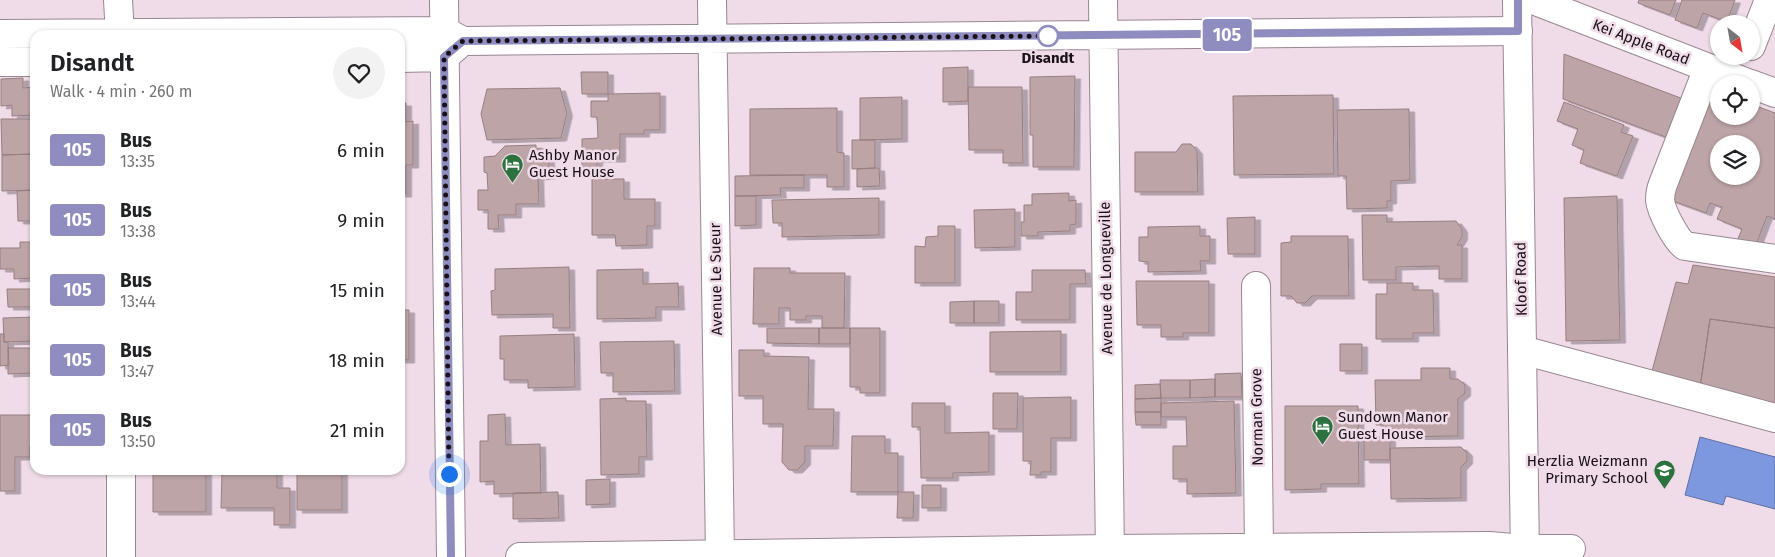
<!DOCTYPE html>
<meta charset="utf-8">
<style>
:root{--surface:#fff;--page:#f2f2f2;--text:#202124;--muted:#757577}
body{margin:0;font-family:"Fira Sans",sans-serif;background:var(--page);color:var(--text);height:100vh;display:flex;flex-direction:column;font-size:19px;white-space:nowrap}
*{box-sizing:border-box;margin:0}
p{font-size:16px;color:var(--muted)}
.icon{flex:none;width:28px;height:28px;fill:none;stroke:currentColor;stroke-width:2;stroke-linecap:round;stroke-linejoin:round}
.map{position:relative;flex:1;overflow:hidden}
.sheet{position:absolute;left:30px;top:30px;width:375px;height:445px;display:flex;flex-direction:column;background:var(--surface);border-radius:15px;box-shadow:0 1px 4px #0004}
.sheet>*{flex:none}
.badge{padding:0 10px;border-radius:4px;font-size:18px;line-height:32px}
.needle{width:32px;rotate:149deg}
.controls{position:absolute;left:1710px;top:15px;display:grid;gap:10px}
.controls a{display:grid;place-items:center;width:50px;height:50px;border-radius:50%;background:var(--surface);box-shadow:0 1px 4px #0004;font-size:25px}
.you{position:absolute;width:25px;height:25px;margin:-12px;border:4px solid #fff;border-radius:50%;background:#1a73e8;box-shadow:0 0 0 8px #1a73e833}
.map>.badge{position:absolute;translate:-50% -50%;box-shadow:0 0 0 2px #fff}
.round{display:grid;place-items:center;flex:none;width:52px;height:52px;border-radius:26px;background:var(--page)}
.summary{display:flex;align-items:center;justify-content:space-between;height:85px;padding:0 20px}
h1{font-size:24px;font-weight:600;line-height:38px}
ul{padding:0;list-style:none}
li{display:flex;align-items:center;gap:15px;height:70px;padding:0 20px}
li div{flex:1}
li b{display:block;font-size:19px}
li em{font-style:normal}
li .badge{min-width:55px;font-weight:700;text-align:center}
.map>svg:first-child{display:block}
.water{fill:#7e98df;stroke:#6070a3}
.building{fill:#bda4a6;stroke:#977f81;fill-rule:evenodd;filter:url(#shadow)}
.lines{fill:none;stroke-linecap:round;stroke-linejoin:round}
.minor-casing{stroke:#998693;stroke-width:30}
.major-casing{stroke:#998693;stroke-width:30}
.minor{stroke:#fff;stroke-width:28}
.major{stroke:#fff;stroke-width:28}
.line-casing{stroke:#fff;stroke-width:11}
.line{stroke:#8f8dbf;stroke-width:8}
.walk{stroke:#191117;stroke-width:5;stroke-dasharray:0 9}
.stop-dot{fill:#fff;stroke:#8f8dbf;stroke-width:2.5}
.labels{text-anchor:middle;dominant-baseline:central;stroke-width:5;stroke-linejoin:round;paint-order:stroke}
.street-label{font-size:15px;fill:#191117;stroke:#f0dbe9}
.stop-label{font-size:15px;font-weight:bold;fill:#191117;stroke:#f0dbe9}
.poi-label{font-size:15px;fill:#191117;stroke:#f0dbe9;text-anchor:start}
</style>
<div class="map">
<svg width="1775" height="557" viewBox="0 0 1775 557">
<defs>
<filter id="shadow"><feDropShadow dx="5.5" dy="3" stdDeviation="0" flood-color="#0004"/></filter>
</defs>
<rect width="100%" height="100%" fill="#f0dbe9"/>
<path class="water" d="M 1700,437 L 1775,457 L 1775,509 L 1726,496 L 1723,505 L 1685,495 Z"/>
<path class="building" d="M 1639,0 L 1676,0 L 1670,15 L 1638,3 Z
M 1682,0 L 1735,0 L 1727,22 L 1703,13 L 1697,28 L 1675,20 Z
M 1564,54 L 1686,100 L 1671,139 L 1563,99 Z
M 968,67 L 968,101 L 943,102 L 943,68 Z
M 581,72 L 608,72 L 608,94 L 582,94 Z
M 1075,76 L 1074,167 L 1033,167 L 1033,135 L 1030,135 L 1030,77 Z
M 23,78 L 23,88 L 35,87 L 35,115 L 12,116 L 12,105 L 1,106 L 1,79 Z
M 968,87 L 1022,87 L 1023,163 L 1003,163 L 1003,150 L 969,150 Z
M 560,88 L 567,113 L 561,138 L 487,140 L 481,114 L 487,89 Z
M 1709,88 L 1719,92 L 1719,116 L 1751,116 L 1751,104 L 1775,113 L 1775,219 L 1767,216 L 1755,247 L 1737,241 L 1742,229 L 1717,219 L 1722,207 L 1710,203 L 1706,213 L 1668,199 ZM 1719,144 L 1751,144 L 1751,176 L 1719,176 Z
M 660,93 L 660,130 L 644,130 L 644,134 L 620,134 L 620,159 L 597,159 L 597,173 L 582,173 L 582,139 L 598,138 L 597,117 L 591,117 L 591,101 L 608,101 L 608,94 Z
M 1333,95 L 1334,174 L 1234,175 L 1233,96 Z
M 902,97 L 902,139 L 860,140 L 860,98 Z
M 1564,102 L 1624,125 L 1621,132 L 1633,136 L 1617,176 L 1580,163 L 1584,150 L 1572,145 L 1578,129 L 1557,121 Z
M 400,103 L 406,103 L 406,122 L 413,121 L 413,165 L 406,165 L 406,194 L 400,194 Z
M 837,108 L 837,152 L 844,153 L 844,187 L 827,187 L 827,175 L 750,175 L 750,109 Z
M 1409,109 L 1410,180 L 1391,181 L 1391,201 L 1387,201 L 1387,208 L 1347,209 L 1346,176 L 1338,176 L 1337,110 Z
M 1,119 L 35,119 L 35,154 L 2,155 Z
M 852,140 L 875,140 L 875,168 L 852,169 Z
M 1182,144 L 1191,144 L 1197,151 L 1198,192 L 1135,192 L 1135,152 L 1176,152 Z
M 536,145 L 536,149 L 549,149 L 549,176 L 538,177 L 539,204 L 516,204 L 516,215 L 498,215 L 499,229 L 488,229 L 488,210 L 478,210 L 478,190 L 488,190 L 487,173 L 484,172 L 484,157 L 495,156 L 505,146 Z
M 35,154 L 35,190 L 2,191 L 2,155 Z
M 875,168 L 879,168 L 880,186 L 857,187 L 857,169 Z
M 804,175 L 804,188 L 780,188 L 781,195 L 735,196 L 735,176 Z
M 592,179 L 624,179 L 624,199 L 655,199 L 655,226 L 647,226 L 647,245 L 616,246 L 615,235 L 592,235 Z
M 35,190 L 35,221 L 18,221 L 17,191 Z
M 1069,193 L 1069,201 L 1076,200 L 1076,224 L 1070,225 L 1070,231 L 1038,232 L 1038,236 L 1021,236 L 1021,222 L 1024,222 L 1024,205 L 1032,205 L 1032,194 Z
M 735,196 L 756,196 L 756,225 L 735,226 Z
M 1617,196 L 1620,340 L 1566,341 L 1564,198 Z
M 879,198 L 879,235 L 782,237 L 782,223 L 773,223 L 772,200 Z
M 1015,209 L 1015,247 L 975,248 L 974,210 Z
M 1362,215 L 1387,215 L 1387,222 L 1456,221 L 1462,229 L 1462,237 L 1457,245 L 1462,245 L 1462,279 L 1439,279 L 1439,266 L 1396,267 L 1396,280 L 1363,280 Z
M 1255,217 L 1255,254 L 1228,254 L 1227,218 Z
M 938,226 L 955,226 L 955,283 L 915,283 L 915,246 L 925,247 L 926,237 L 938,236 Z
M 1200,226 L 1200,236 L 1210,236 L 1210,261 L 1200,261 L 1201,271 L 1148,272 L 1148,262 L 1139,261 L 1139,237 L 1148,237 L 1148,227 Z
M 33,229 L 35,229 L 35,278 L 14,279 L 14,269 L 0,269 L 0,248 L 20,248 L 20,242 L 33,242 Z
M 1291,236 L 1348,236 L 1349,296 L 1312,296 L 1305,303 L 1297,303 L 1291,296 L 1281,296 L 1281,243 L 1291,242 Z
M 1693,265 L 1775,277 L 1775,328 L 1710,319 L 1700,388 L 1652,371 L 1676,282 L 1688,284 Z
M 569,267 L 570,328 L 553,328 L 553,314 L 492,315 L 491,291 L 495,290 L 495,269 Z
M 754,268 L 790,268 L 790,273 L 845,273 L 844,328 L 822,328 L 822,316 L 806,316 L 806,320 L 790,320 L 790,308 L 779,308 L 779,324 L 753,324 Z
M 643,269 L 643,284 L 678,283 L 679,307 L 656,307 L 656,318 L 597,319 L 597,270 Z
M 1032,270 L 1085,270 L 1086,284 L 1070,284 L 1070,320 L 1016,320 L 1016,292 L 1032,292 Z
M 1136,281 L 1209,281 L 1209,333 L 1183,333 L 1183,337 L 1161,337 L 1161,325 L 1137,325 Z
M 31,283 L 35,283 L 35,312 L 31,312 L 31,307 L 8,307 L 7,289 L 31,289 Z
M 1387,283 L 1413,283 L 1413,290 L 1433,290 L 1434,333 L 1413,333 L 1413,339 L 1376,339 L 1376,294 L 1387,294 Z
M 974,301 L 974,323 L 950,323 L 950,302 Z
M 974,301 L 999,301 L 999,323 L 974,323 Z
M 400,310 L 409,310 L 409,360 L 400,360 Z
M 35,317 L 35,341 L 4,342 L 3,318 Z
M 1710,319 L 1775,328 L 1775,408 L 1700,388 Z
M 767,328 L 819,328 L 819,344 L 767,343 Z
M 819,328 L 850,328 L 850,344 L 819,344 Z
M 850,328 L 880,328 L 880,393 L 860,393 L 860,387 L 850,387 Z
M 1061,331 L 1061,372 L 990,372 L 990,332 Z
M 0,334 L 4,334 L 4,342 L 8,342 L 9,365 L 0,366 Z
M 574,334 L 575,387 L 528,388 L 528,380 L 504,380 L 504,359 L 500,359 L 500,336 Z
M 674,341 L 675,391 L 613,392 L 613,373 L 601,373 L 600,342 Z
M 1340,344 L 1362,344 L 1362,371 L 1340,371 Z
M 8,348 L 35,348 L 35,399 L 31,399 L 31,373 L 8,374 Z
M 739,350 L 764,350 L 764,356 L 809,357 L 808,409 L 834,409 L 833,446 L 805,446 L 805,462 L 797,470 L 789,470 L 782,462 L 783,424 L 763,424 L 763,396 L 739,396 Z
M 1421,368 L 1450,368 L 1450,379 L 1458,379 L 1465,385 L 1465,393 L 1458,399 L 1458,436 L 1383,437 L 1383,425 L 1376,425 L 1375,380 L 1421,380 Z
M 1241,373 L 1242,397 L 1215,397 L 1215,374 Z
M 1215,379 L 1215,397 L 1190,398 L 1190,380 Z
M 1160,380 L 1190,380 L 1190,398 L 1161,398 Z
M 1160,384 L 1161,398 L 1135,399 L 1135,385 Z
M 993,393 L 1018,393 L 1017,429 L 993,429 Z
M 1071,397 L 1071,438 L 1051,438 L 1051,472 L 1041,472 L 1041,475 L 1030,475 L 1031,461 L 1023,461 L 1023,398 Z
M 626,398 L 626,401 L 646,401 L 647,457 L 639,457 L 639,474 L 601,475 L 600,399 Z
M 1161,398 L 1161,412 L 1135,412 L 1135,399 Z
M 1234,401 L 1236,493 L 1187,494 L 1187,479 L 1173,479 L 1173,446 L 1187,446 L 1186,417 L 1161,417 L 1161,403 Z
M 912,403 L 945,403 L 945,433 L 989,432 L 989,472 L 953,473 L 953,478 L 921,478 L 920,427 L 912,427 Z
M 1285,406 L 1358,406 L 1359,484 L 1321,484 L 1321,489 L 1285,490 Z
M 1135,412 L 1161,412 L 1161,425 L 1136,425 Z
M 505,414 L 506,445 L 540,444 L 541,493 L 494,494 L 494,481 L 480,482 L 480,441 L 488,441 L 488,415 Z
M 0,415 L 35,415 L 35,446 L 30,446 L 30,457 L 15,457 L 15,491 L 0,491 Z
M 852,436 L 885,436 L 885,453 L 898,453 L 898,492 L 851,492 Z
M 1364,437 L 1390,437 L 1390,460 L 1364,460 Z
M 1461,447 L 1467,453 L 1467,461 L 1461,467 L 1461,498 L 1391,499 L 1390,448 Z
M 182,470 L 206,470 L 206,512 L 153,512 L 153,471 Z
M 222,470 L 277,470 L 277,488 L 290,488 L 290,525 L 274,525 L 274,508 L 221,508 Z
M 297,470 L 342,470 L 342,510 L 297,510 Z
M 610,479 L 610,504 L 586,505 L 586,480 Z
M 922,485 L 941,485 L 941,508 L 922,508 Z
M 558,492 L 559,518 L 513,519 L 513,493 Z
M 898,492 L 914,492 L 913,518 L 897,518 Z"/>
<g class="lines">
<defs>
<path id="minor" d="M 118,0 L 120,35
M 444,0 L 451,557
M 712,0 L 720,557
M 1103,0 L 1110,557
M 1533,0 L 1750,84
M 0,34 L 444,31 L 463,41 L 467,41 L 1518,31
M 1751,46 L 1769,0
M 400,58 L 444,57 L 457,46
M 0,62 L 35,62
M 1708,68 L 1663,184 C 1661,189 1660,195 1660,200 C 1661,211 1676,240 1685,246 L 1775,259
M 1751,84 L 1775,93
M 1256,286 L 1259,548
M 1522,350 L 1775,418
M 121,470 L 121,557
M 520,557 L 1110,549 L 1489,546 L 1525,549 L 1571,549"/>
<path id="major" d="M 1517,0 L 1525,557"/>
</defs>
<use href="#minor" class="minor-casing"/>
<use href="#major" class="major-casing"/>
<use href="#minor" class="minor"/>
<use href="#major" class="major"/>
</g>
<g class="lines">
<defs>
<path id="line" d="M 451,557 L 444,57 L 463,41 L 1518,31 L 1518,0"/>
</defs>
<use href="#line" class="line-casing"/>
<use href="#line" class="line"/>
<path class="walk" d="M 449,474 L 444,57 L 463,41 L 1048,36"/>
</g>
<defs>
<symbol id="hotel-pin" viewBox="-11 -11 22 30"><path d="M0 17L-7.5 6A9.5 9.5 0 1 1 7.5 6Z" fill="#2c723e" stroke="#f0dbe9"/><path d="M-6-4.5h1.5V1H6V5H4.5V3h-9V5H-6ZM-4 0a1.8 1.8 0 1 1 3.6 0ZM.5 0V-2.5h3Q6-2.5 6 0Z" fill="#fff"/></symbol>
<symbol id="school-pin" viewBox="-11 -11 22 30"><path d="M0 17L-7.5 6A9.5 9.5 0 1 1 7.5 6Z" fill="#2c723e" stroke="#f0dbe9"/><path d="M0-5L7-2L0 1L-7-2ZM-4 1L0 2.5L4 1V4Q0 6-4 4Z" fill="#fff"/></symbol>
</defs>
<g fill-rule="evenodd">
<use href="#hotel-pin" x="500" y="152" width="25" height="34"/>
<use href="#hotel-pin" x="1310" y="414" width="25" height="34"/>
<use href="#school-pin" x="1652" y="458" width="25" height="34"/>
</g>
<circle class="stop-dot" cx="1048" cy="36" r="10"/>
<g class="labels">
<g class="street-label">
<text transform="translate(1641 42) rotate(21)">Kei Apple Road</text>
<text transform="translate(1106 278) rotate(-91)">Avenue de Longueville</text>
<text transform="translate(716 279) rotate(-91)">Avenue Le Sueur</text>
<text transform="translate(1521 279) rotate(-91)">Kloof Road</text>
<text transform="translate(1257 417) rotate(-91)">Norman Grove</text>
</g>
<g class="stop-label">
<text x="1048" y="58">Disandt</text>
</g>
<g class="poi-label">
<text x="529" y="155">Ashby Manor<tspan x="529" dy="17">Guest House</tspan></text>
<text x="1338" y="417">Sundown Manor<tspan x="1338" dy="17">Guest House</tspan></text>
<text x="1648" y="461" text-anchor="end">Herzlia Weizmann<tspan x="1648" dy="17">Primary School</tspan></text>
</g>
</g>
</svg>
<div class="controls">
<a><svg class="needle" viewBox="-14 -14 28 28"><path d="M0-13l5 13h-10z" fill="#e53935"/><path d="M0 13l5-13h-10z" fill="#757577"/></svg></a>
<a><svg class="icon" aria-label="locate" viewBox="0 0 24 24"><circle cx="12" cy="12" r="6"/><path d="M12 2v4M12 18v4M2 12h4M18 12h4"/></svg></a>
<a><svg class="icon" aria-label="layers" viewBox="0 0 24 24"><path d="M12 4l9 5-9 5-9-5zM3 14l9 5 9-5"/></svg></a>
</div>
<div class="you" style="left:449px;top:474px"></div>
<b class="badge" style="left:1227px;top:35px;background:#8f8dbf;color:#fff">105</b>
<section class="sheet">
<div class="summary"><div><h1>Disandt</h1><p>Walk · 4 min · 260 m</p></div><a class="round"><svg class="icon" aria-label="heart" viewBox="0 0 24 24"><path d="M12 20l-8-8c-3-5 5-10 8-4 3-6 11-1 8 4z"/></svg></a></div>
<ul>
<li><span class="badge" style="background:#8f8dbf;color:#fff">105</span><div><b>Bus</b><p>13:35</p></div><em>6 min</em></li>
<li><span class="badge" style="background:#8f8dbf;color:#fff">105</span><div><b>Bus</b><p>13:38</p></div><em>9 min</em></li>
<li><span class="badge" style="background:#8f8dbf;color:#fff">105</span><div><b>Bus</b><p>13:44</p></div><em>15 min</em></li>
<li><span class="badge" style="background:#8f8dbf;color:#fff">105</span><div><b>Bus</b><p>13:47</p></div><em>18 min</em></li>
<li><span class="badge" style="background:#8f8dbf;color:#fff">105</span><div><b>Bus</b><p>13:50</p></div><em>21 min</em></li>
</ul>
</section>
</div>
